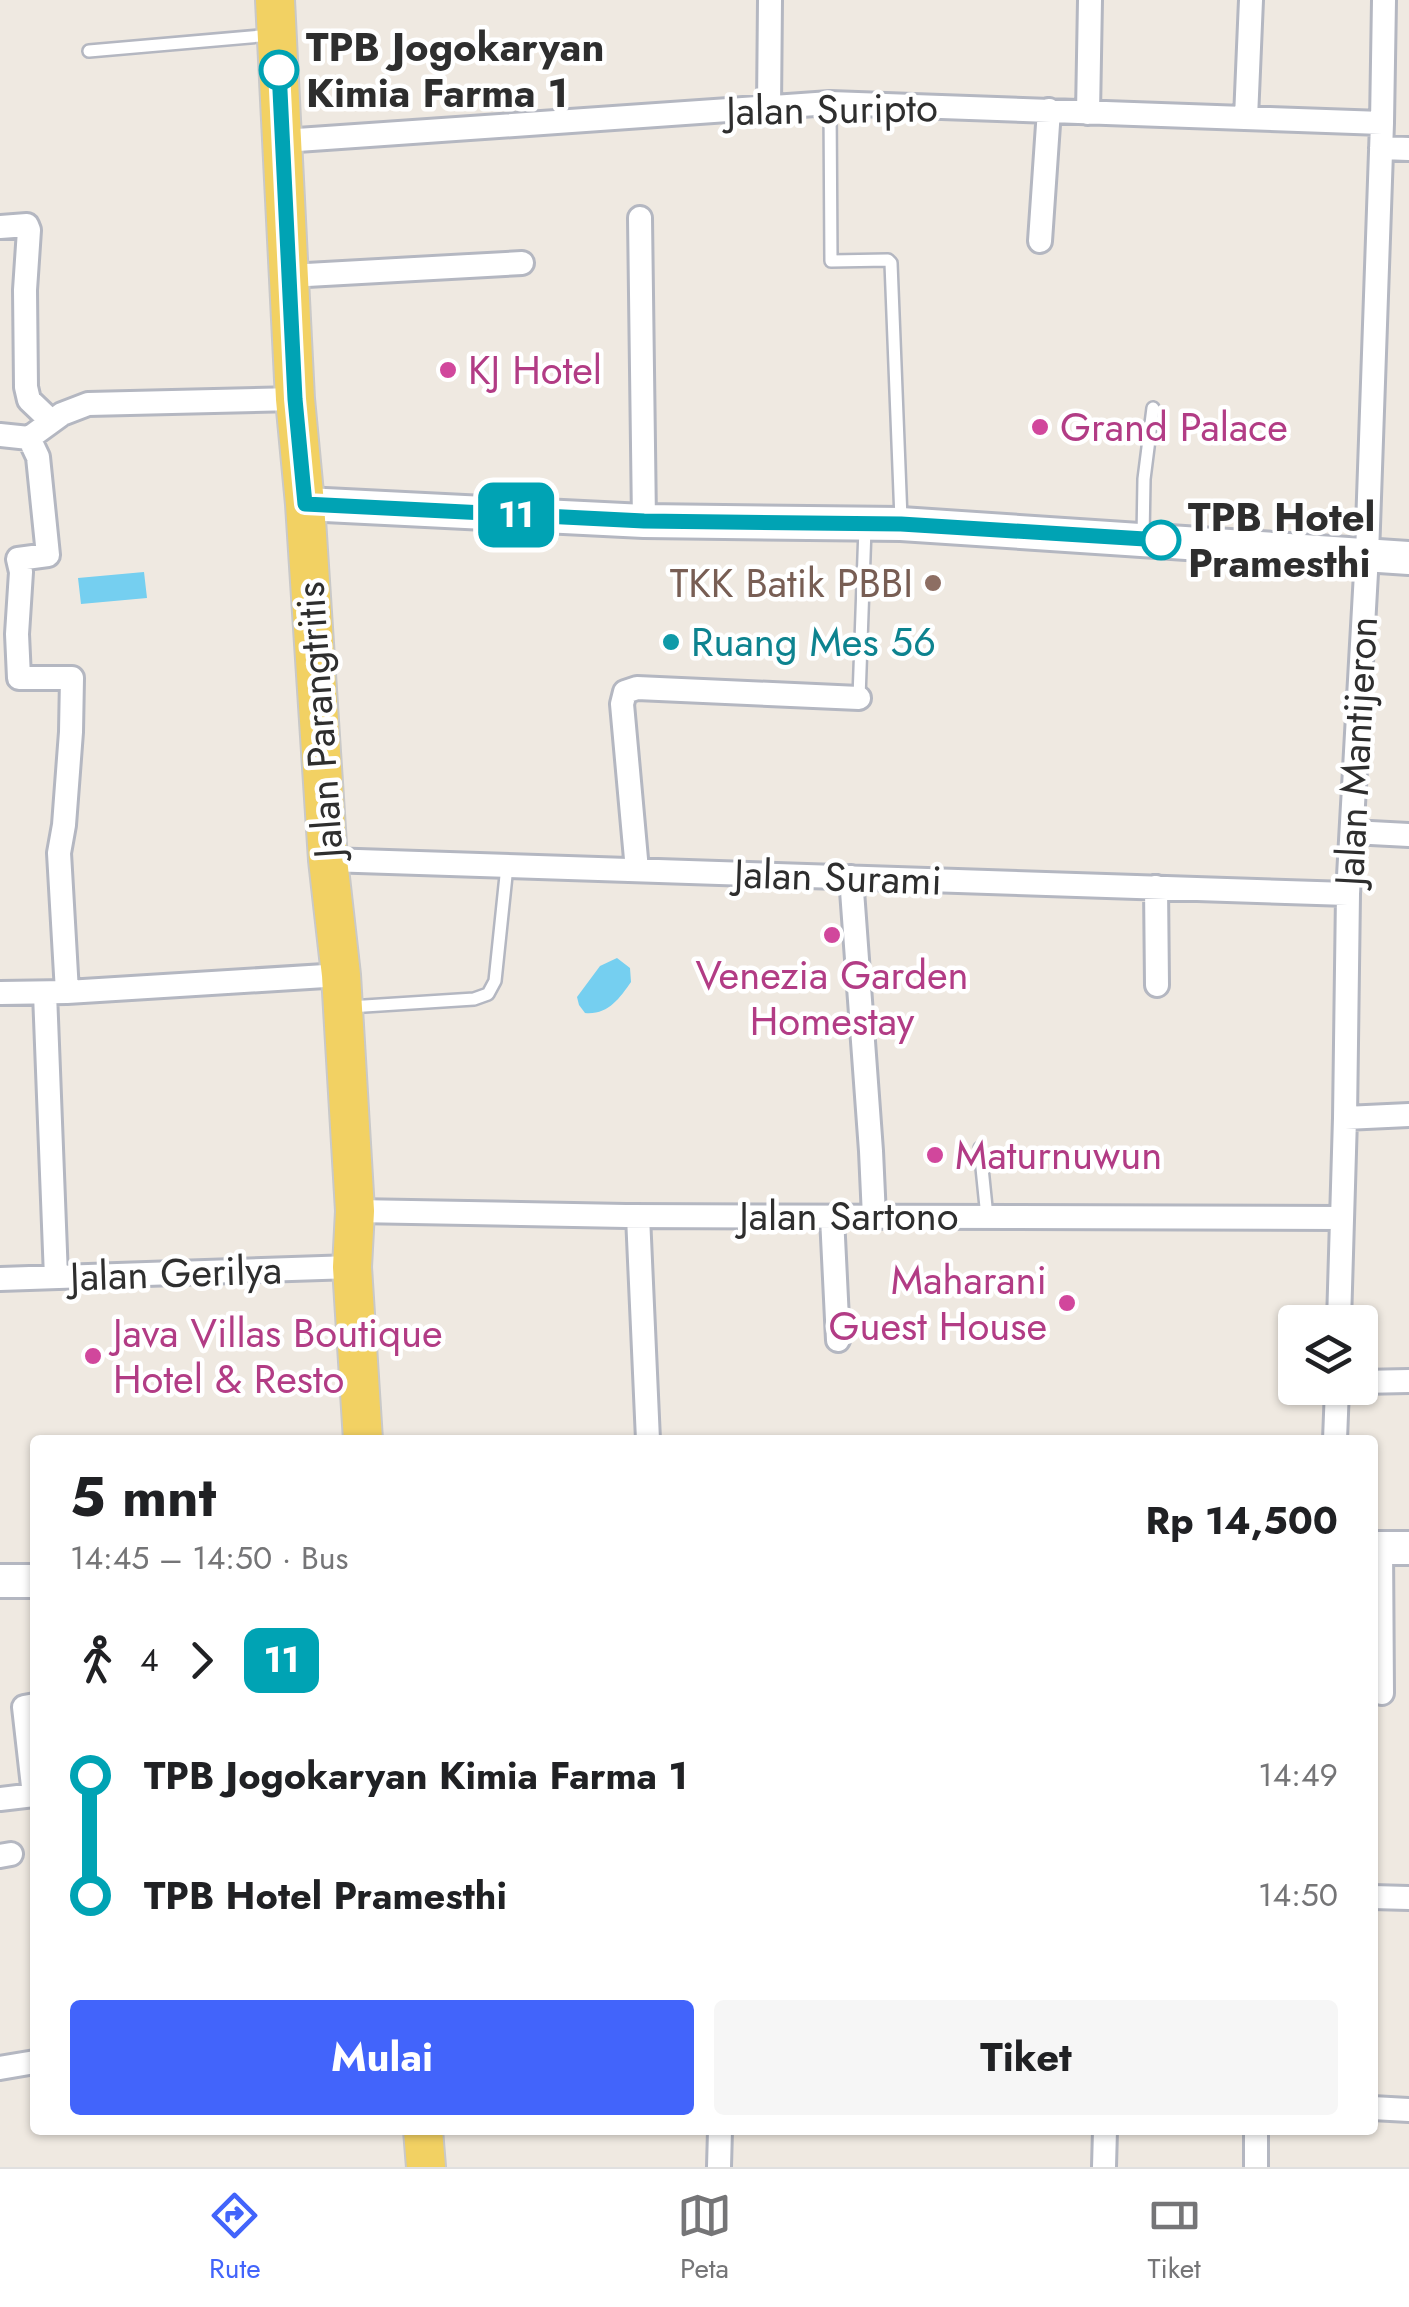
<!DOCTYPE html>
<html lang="id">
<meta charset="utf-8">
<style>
:root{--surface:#fff;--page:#f6f6f6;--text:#202124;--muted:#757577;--line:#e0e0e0;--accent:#4264fb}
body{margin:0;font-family:Jost,sans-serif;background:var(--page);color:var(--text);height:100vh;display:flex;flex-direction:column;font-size:38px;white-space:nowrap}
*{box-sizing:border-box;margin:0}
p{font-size:32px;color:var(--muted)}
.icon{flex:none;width:55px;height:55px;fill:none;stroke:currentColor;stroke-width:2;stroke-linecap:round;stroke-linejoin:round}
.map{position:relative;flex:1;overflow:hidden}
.sheet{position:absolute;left:30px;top:1435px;width:1348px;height:700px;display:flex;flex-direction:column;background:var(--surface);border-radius:10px;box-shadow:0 2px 8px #0004}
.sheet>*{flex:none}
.badge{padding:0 20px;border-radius:15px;font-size:35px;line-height:65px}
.controls{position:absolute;left:1278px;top:1305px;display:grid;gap:20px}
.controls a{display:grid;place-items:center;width:100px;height:100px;border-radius:10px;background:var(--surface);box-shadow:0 2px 8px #0004;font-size:50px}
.map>.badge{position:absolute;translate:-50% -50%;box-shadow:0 0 0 5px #fff}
.legs{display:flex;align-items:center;gap:15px;height:110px;padding:0 40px;font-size:32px}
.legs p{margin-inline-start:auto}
.overview{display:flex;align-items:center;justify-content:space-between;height:170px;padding:0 40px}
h1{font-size:55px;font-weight:700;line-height:75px}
.cta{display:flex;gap:20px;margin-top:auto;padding:20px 40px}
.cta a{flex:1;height:115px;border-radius:10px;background:var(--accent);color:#fff;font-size:40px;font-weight:700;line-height:115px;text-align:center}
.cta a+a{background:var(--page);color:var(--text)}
ul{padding:0 40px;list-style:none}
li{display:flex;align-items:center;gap:35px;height:120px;font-size:38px}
li i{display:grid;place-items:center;width:15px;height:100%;margin:0 12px;background:currentColor}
li i::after{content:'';width:25px;height:25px;margin:-12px;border:8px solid;border-radius:50%;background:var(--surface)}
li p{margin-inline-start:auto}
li:first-child i{background:linear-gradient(#0000 50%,currentColor 0)}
li:last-child i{background:linear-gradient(currentColor 50%,#0000 0)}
.dock{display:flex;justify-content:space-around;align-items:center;height:140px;border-top:2px solid var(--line);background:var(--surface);font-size:28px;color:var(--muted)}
.dock a{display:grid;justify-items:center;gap:5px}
.dock .current{color:var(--accent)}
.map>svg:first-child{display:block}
.water{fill:#75cff0}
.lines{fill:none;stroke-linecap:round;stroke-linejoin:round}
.lane-casing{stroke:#b4b7c1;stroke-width:16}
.street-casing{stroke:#b4b7c1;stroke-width:28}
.secondary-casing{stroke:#b4b7c1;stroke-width:38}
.primary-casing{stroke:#c9c9c9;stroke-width:42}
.lane{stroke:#fff;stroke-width:11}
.street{stroke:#fff;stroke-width:22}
.secondary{stroke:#fff;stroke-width:32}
.primary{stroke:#f2d163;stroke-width:38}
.line-1-casing{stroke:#fff;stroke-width:22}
.line-1{stroke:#00a3b4;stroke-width:15}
.stop-1-dot{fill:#fff;stroke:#00a3b4;stroke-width:5}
.hotel-dot{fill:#d1479c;stroke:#fff;stroke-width:4}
.education-dot{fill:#8d6e63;stroke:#fff;stroke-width:4}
.culture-dot{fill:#0f9aa8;stroke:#fff;stroke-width:4}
.labels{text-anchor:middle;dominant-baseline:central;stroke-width:9;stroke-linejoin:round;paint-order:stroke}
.stop-label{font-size:40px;font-weight:bold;fill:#2e2e2e;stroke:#fff;text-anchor:start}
.street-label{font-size:40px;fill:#2e2e2e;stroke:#fff}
.hotel-label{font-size:40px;fill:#b23c85;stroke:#fff;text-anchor:start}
.education-label{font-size:40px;fill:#785e54;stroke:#fff;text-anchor:end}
.culture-label{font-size:40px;fill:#0d838f;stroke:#fff;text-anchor:start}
</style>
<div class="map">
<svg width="1409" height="2167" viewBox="0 0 1409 2167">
<rect width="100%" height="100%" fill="#efe9e1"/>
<path class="water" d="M 144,572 L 147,598 L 81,604 L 78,578 Z
M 617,958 L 630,968 L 631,982 C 619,999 608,1015 585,1013 L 579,1005 L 577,997 L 600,966 Z"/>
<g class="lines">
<defs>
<path id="lane" d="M 89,51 L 272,35
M 830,103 L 831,261 L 888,260 L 891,263 L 901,519
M 1143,538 L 1144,479 L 1153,408
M 859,698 L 865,528
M 349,1007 L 474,999 L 488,994 L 495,981 L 507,866
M 980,1148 L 987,1217"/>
<path id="street" d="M 769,107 L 770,0
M 1088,113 L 1090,0
M 1246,118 L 1251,0
M 283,141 L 830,103 L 1382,123
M 1381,148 L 1409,149
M 640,218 L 644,521
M 0,227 L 27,225 L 29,230 L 25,290 L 26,387 L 29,400 L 51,421
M 1040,241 L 1049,110
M 289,276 L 522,263
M 0,435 L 29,438 L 62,414 L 88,404 L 295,399
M 29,438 L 38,457 L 48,555 L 18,559 L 21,572 L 17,634 L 19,678 L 72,678 L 71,732 L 64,825 L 59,853 L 67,992
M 1352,832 L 1409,835
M 328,860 L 1348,894
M 637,870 L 622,704 L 625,692 L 637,688 L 859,698
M 851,877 L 871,1151 L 874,1217
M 1156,887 L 1157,985
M 0,993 L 67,992 L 341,975
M 45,993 L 56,1277
M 1345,1118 L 1409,1115
M 355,1211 L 626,1216 L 1342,1218
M 638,1216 L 648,1440
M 832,1217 L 838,1340
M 0,1279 L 352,1267
M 1339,1322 L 1345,1118 L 1348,894 L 1367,555 L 1382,123 L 1384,0
M 1360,1382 L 1409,1381
M 1335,1440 L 1337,1388
M 1381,1548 L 1382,1693
M 0,1799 L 34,1795 L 24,1707 L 35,1705
M 0,1856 L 11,1854
M 1372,1897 L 1409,1898
M 0,2068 L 35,2062
M 1372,2108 L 1409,2110
M 719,2167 L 720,2130
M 1104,2167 L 1105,2130
M 1256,2167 L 1256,2130"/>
<path id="secondary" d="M 305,504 L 644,521 L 901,524 L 1409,558
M 1372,1548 L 1409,1548
M 0,1581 L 35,1581"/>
<path id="primary" d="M 275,0 L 295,399 L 305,504 L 328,860 L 341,975 L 355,1211 L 352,1267 L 363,1440
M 423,2130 L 426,2167"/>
</defs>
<use href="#lane" class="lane-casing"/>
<use href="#street" class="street-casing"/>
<use href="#secondary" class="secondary-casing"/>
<use href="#primary" class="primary-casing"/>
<use href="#lane" class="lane"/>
<use href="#street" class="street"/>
<use href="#secondary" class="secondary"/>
<use href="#primary" class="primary"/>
</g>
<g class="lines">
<defs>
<path id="line-1" d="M 279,70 L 295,399 L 305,504 L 644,521 L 901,524 L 1161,540"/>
</defs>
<use href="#line-1" class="line-1-casing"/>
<use href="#line-1" class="line-1"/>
</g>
<g class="stop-1-dot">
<circle cx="279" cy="70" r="18"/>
<circle cx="1161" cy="540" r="18"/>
</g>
<g class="hotel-dot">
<circle cx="448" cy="370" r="10"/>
<circle cx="1040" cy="427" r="10"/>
<circle cx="832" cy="935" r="10"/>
<circle cx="935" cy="1155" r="10"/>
<circle cx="1067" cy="1303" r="10"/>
<circle cx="93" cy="1356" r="10"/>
</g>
<circle class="education-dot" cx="933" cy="583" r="10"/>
<circle class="culture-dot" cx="671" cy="642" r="10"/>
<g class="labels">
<g class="stop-label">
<text x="306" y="47">TPB Jogokaryan<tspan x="306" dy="46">Kimia Farma 1</tspan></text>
<text x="1188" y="517">TPB Hotel<tspan x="1188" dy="46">Pramesthi</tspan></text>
</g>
<g class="street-label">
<text transform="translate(832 109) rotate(-1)">Jalan Suripto</text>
<text transform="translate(319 720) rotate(-94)">Jalan Parangtritis</text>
<text transform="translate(1356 751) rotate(-87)">Jalan Mantijeron</text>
<text transform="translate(838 877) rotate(2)">Jalan Surami</text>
<text x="849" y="1216">Jalan Sartono</text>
<text transform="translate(176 1273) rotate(-2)">Jalan Gerilya</text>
</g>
<g class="hotel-label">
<text x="468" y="370">KJ Hotel</text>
<text x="1060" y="427">Grand Palace</text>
<text x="832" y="975" text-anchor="middle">Venezia Garden<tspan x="832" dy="46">Homestay</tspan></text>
<text x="955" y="1155">Maturnuwun</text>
<text x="1047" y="1280" text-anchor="end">Maharani<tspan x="1047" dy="46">Guest House</tspan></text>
<text x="113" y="1333">Java Villas Boutique<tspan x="113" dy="46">Hotel &amp; Resto</tspan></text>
</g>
<g class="education-label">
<text x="913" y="583">TKK Batik PBBI</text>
</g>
<g class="culture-label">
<text x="691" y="642">Ruang Mes 56</text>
</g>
</g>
</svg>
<div class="controls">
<a><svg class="icon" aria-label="layers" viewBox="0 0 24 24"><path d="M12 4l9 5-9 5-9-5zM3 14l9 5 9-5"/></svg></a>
</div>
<b class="badge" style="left:516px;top:515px;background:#00a3b4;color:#fff">11</b>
<section class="sheet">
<div class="overview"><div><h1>5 mnt</h1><p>14:45 – 14:50 · Bus</p></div><b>Rp 14,500</b></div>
<div class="legs"><svg class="icon" aria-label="walk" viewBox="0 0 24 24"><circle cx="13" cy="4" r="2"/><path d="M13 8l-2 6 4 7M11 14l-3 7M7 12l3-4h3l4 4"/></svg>4<svg class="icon" aria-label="forward" viewBox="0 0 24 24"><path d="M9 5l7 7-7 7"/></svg><b class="badge" style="background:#00a3b4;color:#fff">11</b></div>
<ul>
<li><i style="color:#00a3b4"></i><b>TPB Jogokaryan Kimia Farma 1</b><p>14:49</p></li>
<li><i style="color:#00a3b4"></i><b>TPB Hotel Pramesthi</b><p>14:50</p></li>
</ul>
<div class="cta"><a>Mulai</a><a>Tiket</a></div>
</section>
</div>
<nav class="dock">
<a class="current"><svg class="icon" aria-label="directions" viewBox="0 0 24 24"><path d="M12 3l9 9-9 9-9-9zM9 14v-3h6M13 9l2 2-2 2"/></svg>Rute</a>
<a><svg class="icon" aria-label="map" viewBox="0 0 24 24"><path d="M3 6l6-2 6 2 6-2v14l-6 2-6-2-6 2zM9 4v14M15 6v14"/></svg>Peta</a>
<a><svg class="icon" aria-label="tickets" viewBox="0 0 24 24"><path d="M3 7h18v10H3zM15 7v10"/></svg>Tiket</a>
</nav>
